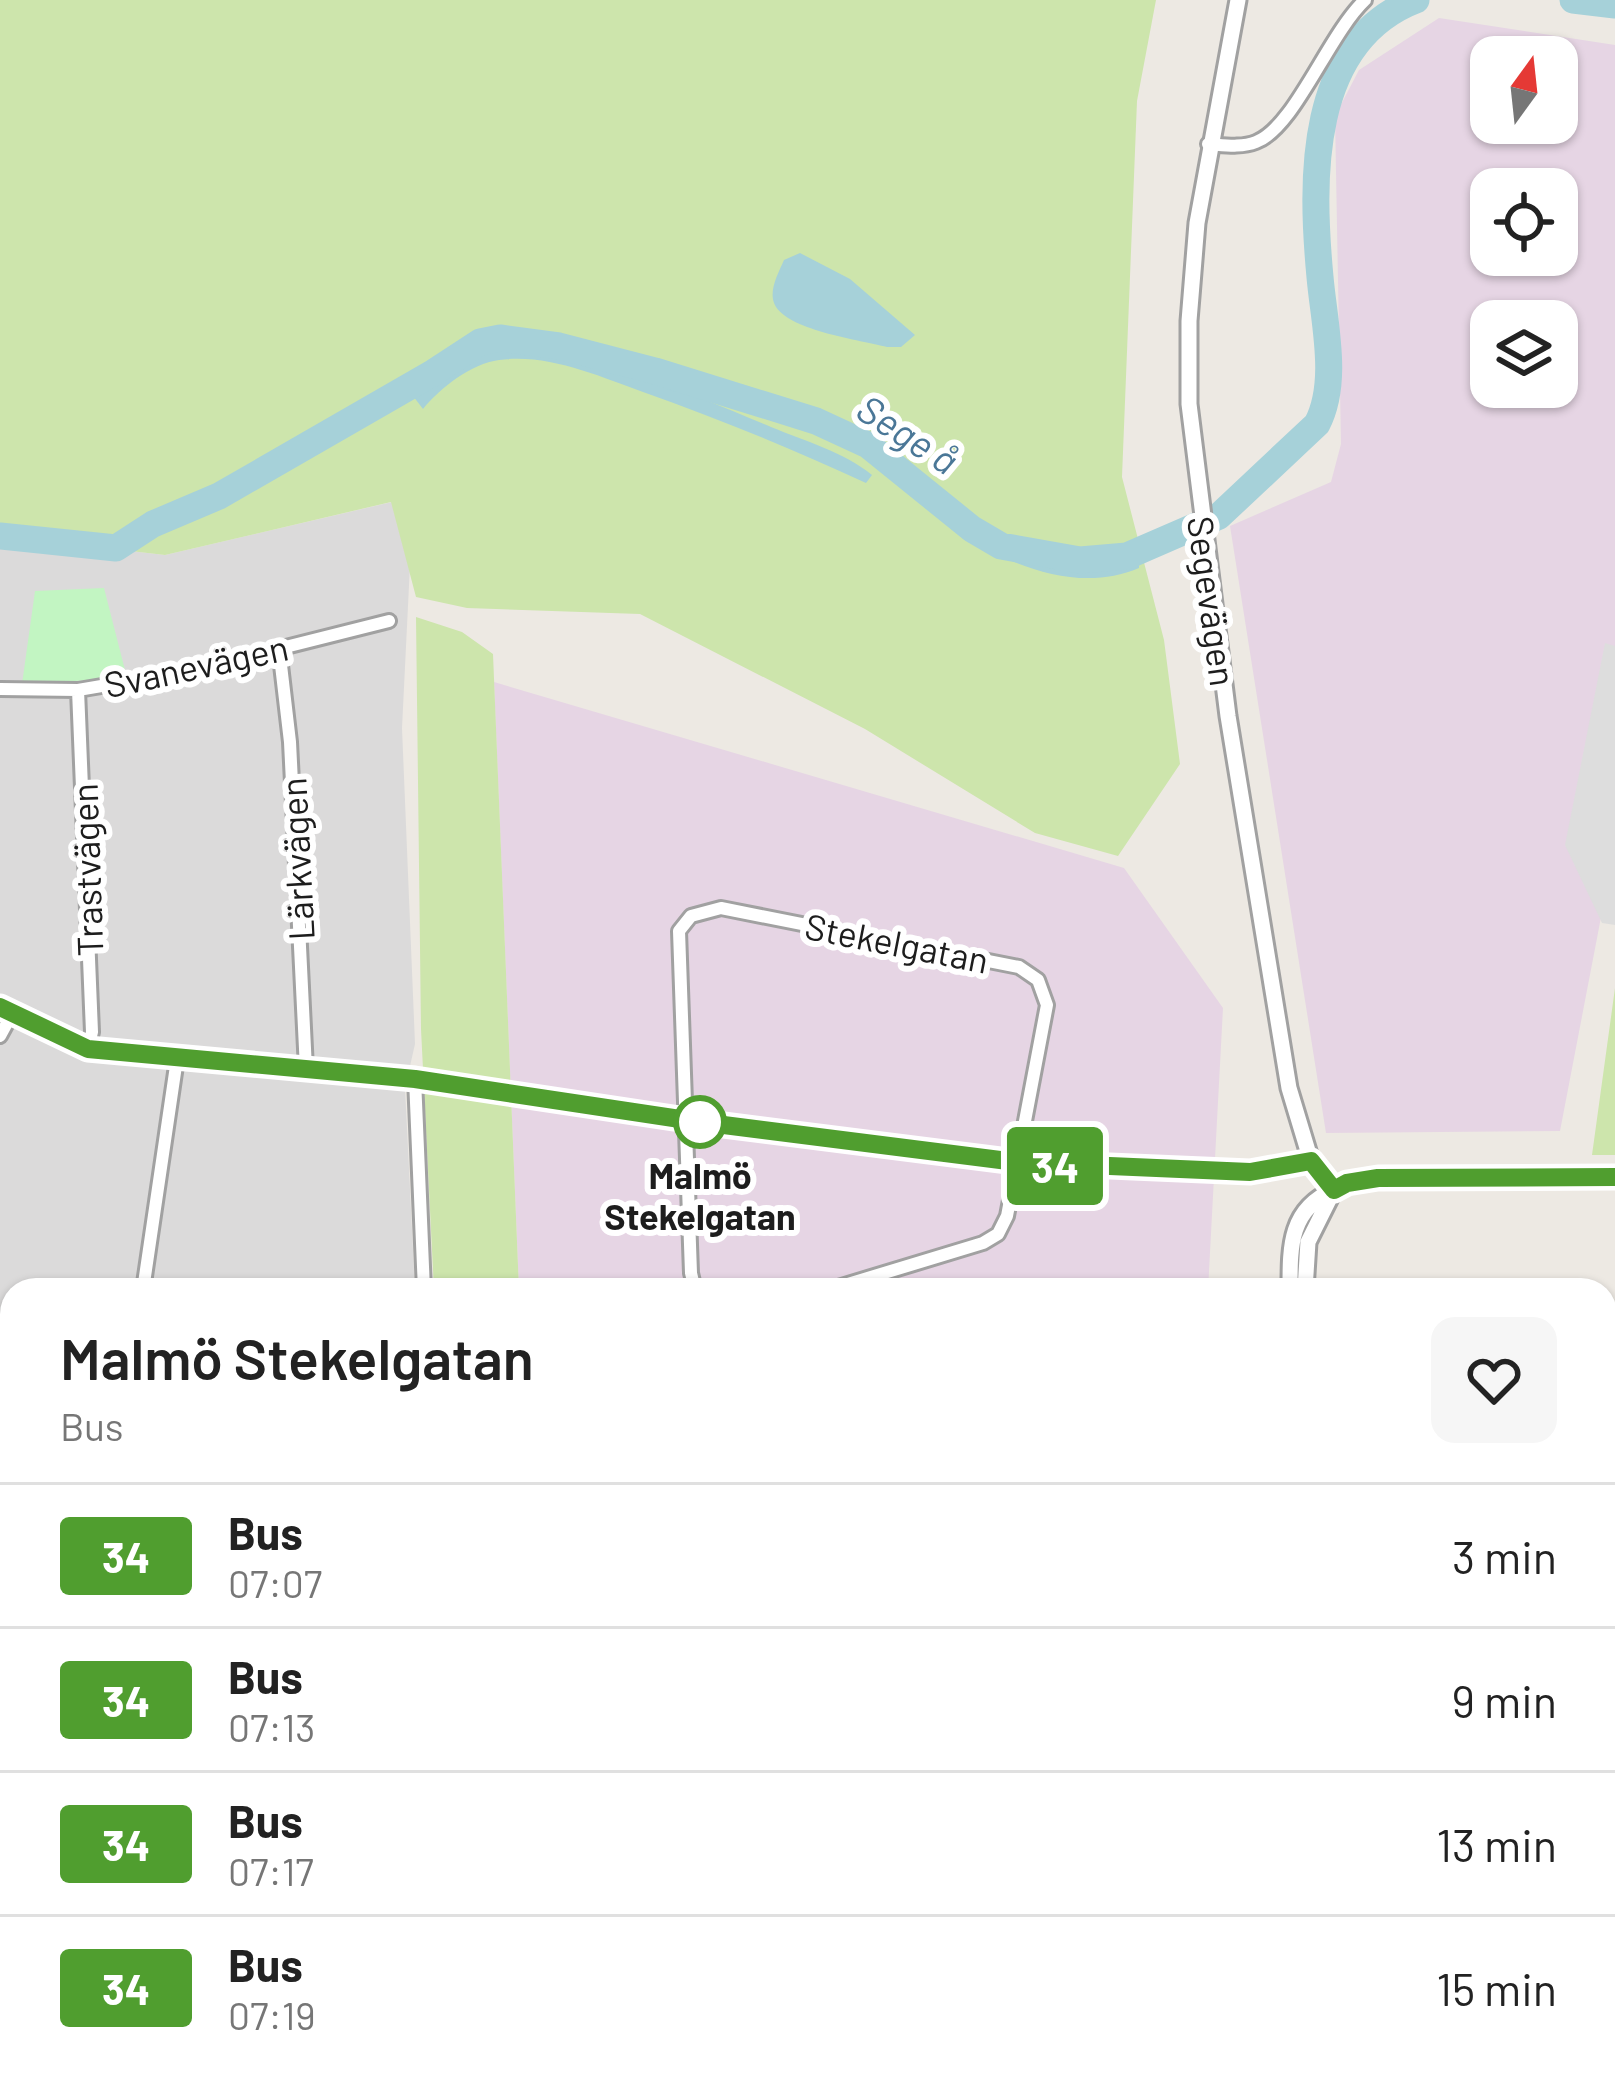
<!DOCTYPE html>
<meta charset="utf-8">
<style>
:root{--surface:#fff;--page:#f6f6f6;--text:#222;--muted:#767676;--line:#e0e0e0}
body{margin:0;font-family:Barlow,sans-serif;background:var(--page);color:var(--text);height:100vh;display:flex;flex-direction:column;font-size:45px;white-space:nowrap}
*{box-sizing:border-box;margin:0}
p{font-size:39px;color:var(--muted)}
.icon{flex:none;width:66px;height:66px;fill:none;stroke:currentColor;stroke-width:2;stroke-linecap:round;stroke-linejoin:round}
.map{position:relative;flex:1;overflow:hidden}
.sheet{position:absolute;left:0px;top:1278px;width:1617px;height:804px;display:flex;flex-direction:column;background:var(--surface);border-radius:36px 36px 0 0;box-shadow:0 3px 9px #0004}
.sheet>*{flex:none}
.badge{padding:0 24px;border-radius:9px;font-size:42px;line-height:78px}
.needle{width:78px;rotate:15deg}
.buttons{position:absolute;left:1470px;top:36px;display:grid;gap:24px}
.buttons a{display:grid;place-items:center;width:108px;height:108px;border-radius:24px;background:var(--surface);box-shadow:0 3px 9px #0004;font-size:60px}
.map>.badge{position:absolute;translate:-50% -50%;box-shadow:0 0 0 6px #fff}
.round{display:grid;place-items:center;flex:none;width:126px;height:126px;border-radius:24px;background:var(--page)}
.head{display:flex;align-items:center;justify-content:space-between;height:204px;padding:0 60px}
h1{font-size:57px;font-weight:600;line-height:90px}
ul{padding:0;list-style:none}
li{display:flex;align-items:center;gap:36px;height:144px;padding:0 60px;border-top:3px solid var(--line)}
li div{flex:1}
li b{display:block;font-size:45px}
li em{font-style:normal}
li .badge{min-width:132px;font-weight:700;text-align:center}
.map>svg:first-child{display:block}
.residential{fill:#dbdada}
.industrial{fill:#e6d5e4;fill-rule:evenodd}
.grass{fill:#cde5ac}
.park{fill:#c2f5c2}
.parking{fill:#ddd}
.water{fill:#a6d1d9}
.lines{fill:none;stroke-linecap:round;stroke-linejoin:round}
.river{stroke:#a6d1d9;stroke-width:27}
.minor-casing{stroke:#a1a1a1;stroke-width:18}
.tertiary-casing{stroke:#a1a1a1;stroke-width:21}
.motorway-casing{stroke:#cd2f73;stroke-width:27}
.minor{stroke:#fff;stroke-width:12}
.tertiary{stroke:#fff;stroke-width:15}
.motorway{stroke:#e08fa5;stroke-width:21}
.line-casing{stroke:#fff;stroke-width:27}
.line{stroke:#509e2f;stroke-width:18}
.stop-dot{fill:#fff;stroke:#509e2f;stroke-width:6}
.labels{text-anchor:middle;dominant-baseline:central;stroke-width:12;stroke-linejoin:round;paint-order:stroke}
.street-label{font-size:36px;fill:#1d1d1d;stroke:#fff}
.stop-label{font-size:36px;font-weight:bold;fill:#1d1d1d;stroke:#fff}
.water-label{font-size:39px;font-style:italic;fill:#4a7797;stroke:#fff}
</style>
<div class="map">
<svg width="1615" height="2082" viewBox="0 0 1615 2082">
<rect width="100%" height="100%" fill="#ede9e3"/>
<path class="residential" d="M 392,502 L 410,565 L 402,728 L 415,1044 L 405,1088 L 415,1290 L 12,1290 L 12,1443 L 0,1438 L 0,536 L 165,555 Z
M 1605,1430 L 1615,1430 L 1615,1835 L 1605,1835 Z"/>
<path class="industrial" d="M 1439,18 L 1615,45 L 1615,886 L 1607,886 L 1560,1131 L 1326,1133 L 1230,526 L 1331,482 L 1341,444 L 1335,116 L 1359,70 ZM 1491,57 L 1557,57 L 1557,123 L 1491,123 ZM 1491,189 L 1557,189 L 1557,255 L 1491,255 ZM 1491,321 L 1557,321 L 1557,387 L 1491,387 Z
M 494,682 L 1124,868 L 1223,1008 L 1208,1290 L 519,1290 Z
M 215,2070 L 381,2070 L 383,2082 L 175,2082 Z"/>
<path class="grass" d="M 0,0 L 1156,0 L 1137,101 L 1122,477 L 1164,640 L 1180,764 L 1118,856 L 1035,833 L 865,729 L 640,614 L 467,608 L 416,597 L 391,502 L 165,555 L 0,536 Z
M 416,617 L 462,632 L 493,654 L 519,1290 L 434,1290 L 421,1029 Z
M 1615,988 L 1615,1155 L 1592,1155 Z"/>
<path class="park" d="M 104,588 L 127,678 L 22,684 L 35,591 Z
M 1605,2053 L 1615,2054 L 1615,2082 L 1372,2082 L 1442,2070 L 1605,2070 Z"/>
<path class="parking" d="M 1605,643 L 1615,646 L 1615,925 L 1602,923 L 1565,845 Z"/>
<path class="water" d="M 800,253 L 850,279 L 915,335 L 901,347 L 887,347 C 860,340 792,331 776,307 C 767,293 778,274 784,260 Z
M 506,346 C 597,351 688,393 771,427 C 805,441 844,452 872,475 L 866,483 C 793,449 719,419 643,392 C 599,376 547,353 499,360 C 471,364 441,387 423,409 L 413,396 L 479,349 Z
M 958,523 C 1013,561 1072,578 1139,560 L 1139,568 C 1076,595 1006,563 953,530 Z"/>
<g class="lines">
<path class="river" d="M 1573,0 L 1615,5
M 0,536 L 116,548 L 153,524 L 219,496 L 431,374 L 480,342 L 500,338 L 559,346 L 655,371 L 816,421 L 868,445 L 972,529 L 1001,546 L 1080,560 L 1127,556 L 1219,516 L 1317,424 C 1339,382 1324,323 1320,277 C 1311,181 1307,42 1416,0"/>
<defs>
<path id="minor" d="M 1208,144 C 1224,145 1241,148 1256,142 C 1295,127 1328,35 1365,0
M 279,648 L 290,742 L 306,1069
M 0,689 L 78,690 L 190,671 L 389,621
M 78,690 L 92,1032 L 88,1049
M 0,1007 L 88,1049 L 415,1079 L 424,1290
M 0,1036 L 12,1014
M 1334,1190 L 1359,1179 L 1378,1178 L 1615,1177
M 143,1290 L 177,1059
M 695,1290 L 691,1273 L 679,931 L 691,916 L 721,908 L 1019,967 L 1038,980 L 1047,1005 L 1007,1216 L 998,1234 L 983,1243 L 828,1290
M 0,1350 L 12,1358"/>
<path id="tertiary" d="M 1238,0 L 1197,223 L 1189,321 L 1189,404 L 1228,716 L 1289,1088 L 1311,1161 L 1334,1190
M 1290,1290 C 1290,1247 1289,1209 1334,1190
M 1305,1290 L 1308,1242 L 1334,1190
M 1605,1388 L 1615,1388
M 0,1544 L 12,1552"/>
<path id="motorway" d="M 1605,1931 L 1615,1929
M 1605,1953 L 1615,1952
M 1605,1994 L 1615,1993
M 908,2082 L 947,2070
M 1057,2082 L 1103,2070"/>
</defs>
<use href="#minor" class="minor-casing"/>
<use href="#tertiary" class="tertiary-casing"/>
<use href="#motorway" class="motorway-casing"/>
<use href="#minor" class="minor"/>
<use href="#tertiary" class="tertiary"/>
<use href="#motorway" class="motorway"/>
</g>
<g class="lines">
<defs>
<path id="line" d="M 0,1007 L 88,1049 L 415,1079 L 700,1122 L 1016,1162 L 1250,1172 L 1311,1161 L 1334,1190 L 1347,1183 L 1378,1178 L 1615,1177"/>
</defs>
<use href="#line" class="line-casing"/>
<use href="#line" class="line"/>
</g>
<circle class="stop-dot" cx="700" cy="1122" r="24"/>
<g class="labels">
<g class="street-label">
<text transform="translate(1213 601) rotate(82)">Segevägen</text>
<text transform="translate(196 665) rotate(-12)">Svanevägen</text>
<text transform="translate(296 859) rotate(-93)">Lärkvägen</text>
<text transform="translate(86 870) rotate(-92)">Trastvägen</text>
<text transform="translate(897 942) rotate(11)">Stekelgatan</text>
</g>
<g class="stop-label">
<text x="700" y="1174">Malmö<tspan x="700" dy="41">Stekelgatan</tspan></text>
</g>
<g class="water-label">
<text transform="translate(908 433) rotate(33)">Sege å</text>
</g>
</g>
</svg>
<div class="buttons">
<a><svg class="needle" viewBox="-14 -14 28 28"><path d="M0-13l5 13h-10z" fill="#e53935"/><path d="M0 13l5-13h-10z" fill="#767676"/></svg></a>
<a><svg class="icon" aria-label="locate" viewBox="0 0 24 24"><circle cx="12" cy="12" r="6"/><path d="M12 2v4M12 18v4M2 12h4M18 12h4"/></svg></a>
<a><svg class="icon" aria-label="layers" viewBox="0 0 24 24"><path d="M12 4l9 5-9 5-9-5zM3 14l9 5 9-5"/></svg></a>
</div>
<b class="badge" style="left:1055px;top:1166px;background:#509e2f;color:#fff">34</b>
<section class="sheet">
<div class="head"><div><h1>Malmö Stekelgatan</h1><p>Bus</p></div><a class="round"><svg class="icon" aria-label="heart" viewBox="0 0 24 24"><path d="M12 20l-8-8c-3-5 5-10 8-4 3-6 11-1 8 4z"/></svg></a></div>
<ul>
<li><span class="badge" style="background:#509e2f;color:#fff">34</span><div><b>Bus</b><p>07:07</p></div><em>3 min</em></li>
<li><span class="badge" style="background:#509e2f;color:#fff">34</span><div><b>Bus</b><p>07:13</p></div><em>9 min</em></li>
<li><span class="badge" style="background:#509e2f;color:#fff">34</span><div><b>Bus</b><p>07:17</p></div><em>13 min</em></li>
<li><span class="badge" style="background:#509e2f;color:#fff">34</span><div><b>Bus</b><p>07:19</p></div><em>15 min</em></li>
</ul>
</section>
</div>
